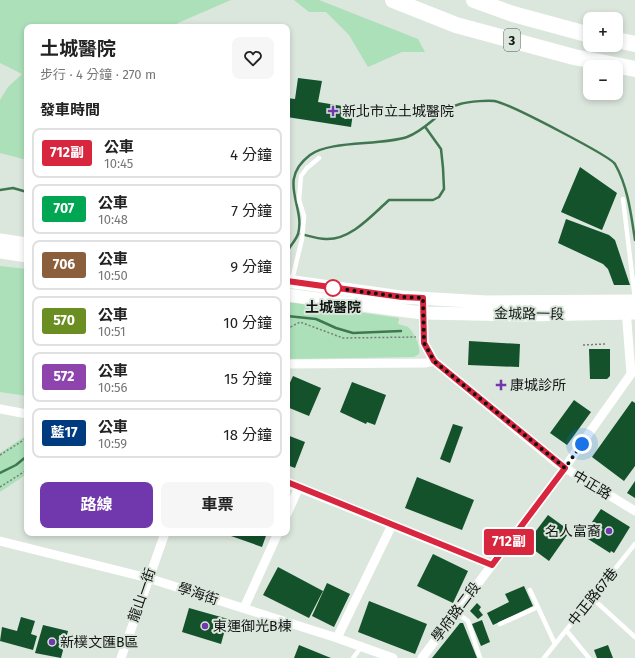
<!DOCTYPE html>
<html lang="zh-TW">
<meta charset="utf-8">
<style>
:root{--surface:#fff;--page:#f6f6f6;--text:#222;--muted:#767676;--line:#e0e0e0;--accent:#7137ad}
body{margin:0;font-family:"Fira Sans","Noto Sans TC",sans-serif;background:var(--page);color:var(--text);height:100vh;display:flex;flex-direction:column;font-size:15px;white-space:nowrap}
*{box-sizing:border-box;margin:0}
p{font-size:13px;color:var(--muted)}
.icon{flex:none;width:22px;height:22px;fill:none;stroke:currentColor;stroke-width:2;stroke-linecap:round;stroke-linejoin:round}
.map{position:relative;flex:1;overflow:hidden}
.sheet{position:absolute;left:24px;top:24px;width:266px;height:512px;display:flex;flex-direction:column;background:var(--surface);border-radius:8px;box-shadow:0 2px 6px #0003}
.sheet>*{flex:none}
.badge{padding:0 8px;border-radius:3px;font-size:14px;line-height:26px}
.buttons{position:absolute;left:583px;top:12px;display:grid;gap:8px}
.buttons a{display:grid;place-items:center;width:40px;height:40px;border-radius:8px;background:var(--surface);box-shadow:0 2px 6px #0003;font-size:20px}
.you{position:absolute;width:20px;height:20px;margin:-10px;border:3px solid #fff;border-radius:50%;background:#1a73e8;box-shadow:0 0 0 6px #1a73e833}
.map>.badge{position:absolute;translate:-50% -50%;box-shadow:0 0 0 2px #fff}
h2{padding:0 16px;font-size:15px;line-height:36px}
.round{display:grid;place-items:center;flex:none;width:42px;height:42px;border-radius:8px;background:var(--page)}
.headline{display:flex;align-items:center;justify-content:space-between;height:68px;padding:0 16px}
h1{font-size:19px;font-weight:700;line-height:30px}
.button{display:flex;gap:8px;margin-top:auto;padding:8px 16px}
.button a{flex:1;height:46px;border-radius:8px;background:var(--accent);color:#fff;font-size:16px;font-weight:700;line-height:46px;text-align:center}
.button a+a{background:var(--page);color:var(--text)}
ul{padding:0;list-style:none}
li{display:flex;align-items:center;gap:12px;height:50px;margin:0 8px 6px;padding:0 8px;border:2px solid var(--line);border-radius:8px}
li div{flex:1}
li b{display:block;font-size:15px}
li em{font-style:normal}
li .badge{min-width:44px;font-weight:700;text-align:center}
.map>svg:first-child{display:block}
.green{fill:#ace0b9}
.lines{fill:none;stroke-linecap:round;stroke-linejoin:round}
.stream{stroke:#407751;stroke-width:2.5}
.building{fill:#14522c}
.path{stroke:#757d77;stroke-width:1.5;stroke-dasharray:2 2;stroke-linecap:butt}
.lane{stroke:#fff;stroke-width:4.5}
.street{stroke:#fff;stroke-width:9}
.secondary{stroke:#fff;stroke-width:13}
.highway{stroke:#fff;stroke-width:16}
.line-casing{stroke:#fff;stroke-width:9}
.line{stroke:#d7263d;stroke-width:6}
.walk{stroke:#101411;stroke-width:4;stroke-dasharray:0 7.2}
.poi-dot{fill:#7137ad;stroke:#dbe6dd;stroke-width:1.5}
.stop-dot{fill:#fff;stroke:#d7263d;stroke-width:2}
.labels{text-anchor:middle;dominant-baseline:central;stroke-width:4;stroke-linejoin:round;paint-order:stroke}
.shield{fill:#dbe6dd;stroke:#4d534e;stroke-width:1}
.shield-label{font-size:13px;font-weight:bold;fill:#101411}
.poi-label{font-size:14px;fill:#101411;stroke:#dbe6dd;text-anchor:start}
.stop-label{font-size:14px;font-weight:bold;fill:#101411;stroke:#dbe6dd}
.street-label{font-size:14px;fill:#101411;stroke:#dbe6dd}
</style>
<div class="map">
<svg width="635" height="658" viewBox="0 0 635 658">
<rect width="100%" height="100%" fill="#dbe6dd"/>
<path class="green" d="M 0,0 L 231,0 L 178,23 L 175,27 L 27,27 L 27,160 L 0,153 L 0,100 L 8,87 L 22,74 L 0,63 Z
M 294,0 L 319,0 L 418,39 L 425,52 L 402,52 L 368,67 L 349,35 L 326,12 L 309,12 Z
M 0,266 L 27,269 L 27,396 L 0,392 Z
M 288,302 L 399,318 L 398,324 C 401,325 405,326 408,327 C 414,332 421,347 419,354 L 414,357 L 287,359 Z
M 27,435 L 27,474 L 0,492 L 0,453 Z"/>
<g class="lines">
<path class="stream" d="M 0,190 L 13,188 L 27,192
M 301,234 C 309,236 318,239 326,239 C 351,240 372,215 389,200 L 433,200 L 439,197 L 444,189 L 443,168 L 441,149 L 426,128
M 287,252 C 290,246 296,240 298,234 C 306,206 276,181 310,155 C 330,140 380,146 407,137 C 429,129 439,109 460,104 C 467,102 492,99 498,102 C 513,106 610,156 615,164 C 628,187 631,214 635,240
M 287,316 L 316,319 L 336,328 L 353,333 L 401,331
M 0,473 L 16,465 L 27,456"/>
</g>
<path class="building" d="M 298,78 L 322,81 L 318,102 L 348,107 L 347,112 L 353,113 L 351,127 L 287,117 L 287,98 L 295,99 Z
M 580,167 L 617,193 L 602,230 L 561,212 Z
M 566,219 L 609,235 L 615,240 L 630,285 L 614,285 L 608,269 L 603,264 L 558,243 Z
M 469,341 L 520,344 L 519,367 L 468,365 Z
M 589,349 L 610,349 L 610,376 L 607,379 L 590,379 Z
M 293,376 L 321,388 L 309,416 L 287,407 L 287,389 Z
M 352,382 L 386,395 L 375,425 L 367,422 L 366,424 L 340,412 Z
M 574,400 L 591,412 L 567,445 L 550,433 Z
M 632,401 L 635,403 L 635,466 L 624,481 L 592,457 Z
M 453,424 L 463,427 L 450,463 L 440,459 Z
M 287,435 L 305,442 L 295,468 L 287,465 Z
M 417,477 L 474,500 L 462,530 L 405,508 Z
M 635,481 L 635,498 L 627,493 Z
M 601,509 L 630,527 L 614,553 L 611,551 L 610,553 L 588,539 L 587,536 L 594,524 L 592,522 Z
M 548,515 L 570,531 L 549,561 L 526,544 Z
M 232,533 L 267,533 L 262,547 L 231,536 Z
M 433,554 L 468,571 L 453,603 L 417,586 Z
M 278,567 L 323,591 L 309,618 L 263,595 Z
M 327,583 L 350,594 L 334,627 L 312,616 Z
M 524,586 L 533,606 L 493,625 L 487,613 L 509,602 L 505,594 Z
M 369,601 L 427,624 L 415,654 L 358,632 Z
M 477,603 L 481,607 L 479,610 L 483,615 L 478,619 L 470,611 Z
M 189,608 L 228,619 L 221,644 L 182,632 Z
M 21,617 L 35,621 L 31,634 L 37,636 L 33,650 L 0,641 L 2,627 L 17,631 Z
M 482,620 L 490,642 L 481,646 L 472,624 Z
M 460,623 L 463,623 L 477,658 L 432,658 Z
M 43,625 L 68,631 L 61,658 L 35,653 Z
M 299,645 L 326,656 L 331,658 L 294,658 Z
M 608,645 L 613,658 L 597,658 L 594,650 Z"/>
<g class="lines">
<path class="path" d="M 287,329 L 300,322 L 343,338 L 416,337
M 583,345 L 605,344
M 0,455 L 27,438
M 0,487 L 27,470"/>
<path class="lane" d="M 623,199 L 635,299
M 292,280 L 302,239 L 304,216 L 299,200 L 301,176 L 307,168 L 319,158
M 530,590 L 555,644
M 592,598 L 635,637
M 456,612 L 468,621 L 480,658
M 500,624 L 538,607
M 566,630 L 589,658
M 353,658 L 362,646
M 544,658 L 635,544"/>
<path class="street" d="M 423,298 L 424,343 L 434,361 L 557,463 L 635,511
M 287,364 L 426,363 L 434,361
M 0,409 L 27,414
M 287,483 L 492,565
M 287,514 L 299,487
M 0,541 L 148,578 L 337,638 L 393,658
M 244,608 L 278,533
M 337,638 L 392,525
M 121,658 L 165,533
M 422,658 L 558,477 L 631,374 L 626,309"/>
<path class="secondary" d="M 0,240 L 27,244
M 0,252 L 27,256
M 287,281 L 401,297 L 486,302 L 635,301
M 287,295 L 422,313 L 526,315 L 635,313"/>
<path class="highway" d="M 393,0 L 456,25 L 574,57 L 635,69
M 474,0 L 513,14 L 590,35
M 616,40 L 635,44"/>
</g>
<g class="lines">
<defs>
<path id="line" d="M 287,281 L 402,297 L 423,298 L 424,343 L 434,361 L 565,468 L 492,565 L 287,482"/>
</defs>
<use href="#line" class="line-casing"/>
<use href="#line" class="line"/>
<path class="walk" d="M 333,288 L 402,297 L 423,298 L 424,343 L 434,361 L 565,468 L 582,444"/>
</g>
<g class="poi-dot">
<path d="M331 105h4v4h4v4h-4v4h-4v-4h-4v-4h4z"/>
<path d="M499 379h4v4h4v4h-4v4h-4v-4h-4v-4h4z"/>
<circle cx="609" cy="531" r="4"/>
<circle cx="205" cy="626" r="4"/>
<circle cx="52" cy="642" r="4"/>
</g>
<circle class="stop-dot" cx="333" cy="288" r="8"/>
<g class="labels">
<rect class="shield" x="504" y="29" width="16" height="22" rx="3"/>
<g class="shield-label">
<text x="512" y="40">3</text>
</g>
<g class="poi-label">
<text x="342" y="111">新北市立土城醫院</text>
<text x="510" y="385">康城診所</text>
<text x="601" y="531" text-anchor="end">名人富裔</text>
<text x="213" y="626">東運御光B棟</text>
<text x="60" y="642">新樸文匯B區</text>
</g>
<g class="stop-label">
<text x="333" y="307">土城醫院</text>
</g>
<g class="street-label">
<text transform="translate(529 314) rotate(1)">金城路一段</text>
<text transform="translate(592 485) rotate(31)">中正路</text>
<text transform="translate(198 594) rotate(18)">學海街</text>
<text transform="translate(142 595) rotate(-71)">龍山一街</text>
<text transform="translate(593 597) rotate(-51)">中正路67巷</text>
<text transform="translate(456 612) rotate(-53)">學府路二段</text>
</g>
</g>
</svg>
<div class="buttons">
<a>+</a>
<a>−</a>
</div>
<div class="you" style="left:582px;top:444px"></div>
<b class="badge" style="left:509px;top:542px;background:#d7263d;color:#fff">712副</b>
<section class="sheet">
<div class="headline"><div><h1>土城醫院</h1><p>步行 · 4 分鐘 · 270 m</p></div><a class="round"><svg class="icon" aria-label="heart" viewBox="0 0 24 24"><path d="M12 20l-8-8c-3-5 5-10 8-4 3-6 11-1 8 4z"/></svg></a></div>
<h2>發車時間</h2>
<ul>
<li><span class="badge" style="background:#d7263d;color:#fff">712副</span><div><b>公車</b><p>10:45</p></div><em>4 分鐘</em></li>
<li><span class="badge" style="background:#00a651;color:#fff">707</span><div><b>公車</b><p>10:48</p></div><em>7 分鐘</em></li>
<li><span class="badge" style="background:#8b5e3c;color:#fff">706</span><div><b>公車</b><p>10:50</p></div><em>9 分鐘</em></li>
<li><span class="badge" style="background:#6b8e23;color:#fff">570</span><div><b>公車</b><p>10:51</p></div><em>10 分鐘</em></li>
<li><span class="badge" style="background:#8e44ad;color:#fff">572</span><div><b>公車</b><p>10:56</p></div><em>15 分鐘</em></li>
<li><span class="badge" style="background:#003b80;color:#fff">藍17</span><div><b>公車</b><p>10:59</p></div><em>18 分鐘</em></li>
</ul>
<div class="button"><a>路線</a><a>車票</a></div>
</section>
</div>
